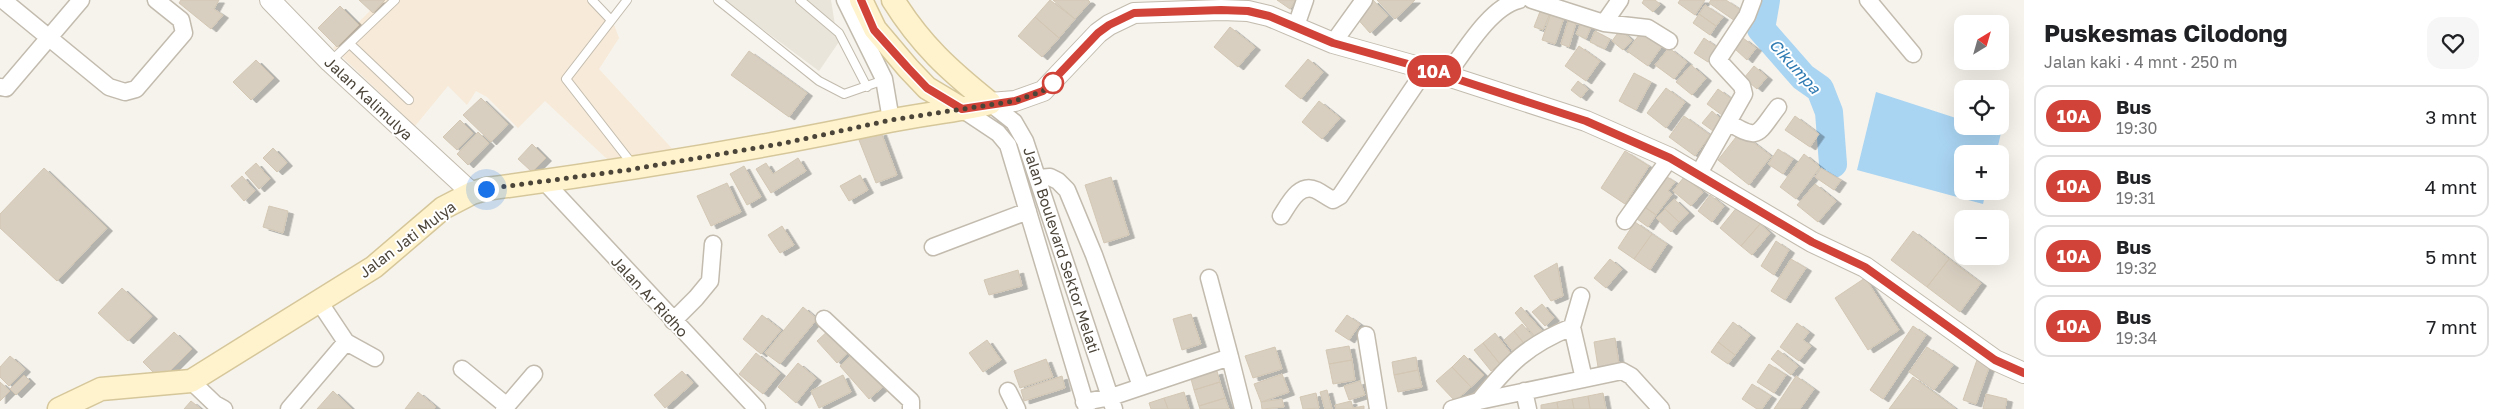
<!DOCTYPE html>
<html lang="id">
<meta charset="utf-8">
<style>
:root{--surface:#fff;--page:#f6f6f6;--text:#202124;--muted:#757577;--line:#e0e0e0}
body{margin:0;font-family:"Golos Text",sans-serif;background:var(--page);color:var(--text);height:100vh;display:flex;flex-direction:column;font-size:19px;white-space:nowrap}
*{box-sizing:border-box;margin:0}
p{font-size:16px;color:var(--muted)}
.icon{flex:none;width:28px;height:28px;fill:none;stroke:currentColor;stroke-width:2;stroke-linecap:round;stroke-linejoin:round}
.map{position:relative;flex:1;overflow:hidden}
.panel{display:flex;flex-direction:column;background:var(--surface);width:475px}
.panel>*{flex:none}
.badge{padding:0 10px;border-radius:16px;font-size:18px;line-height:32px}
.needle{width:32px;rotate:37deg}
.tools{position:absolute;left:1954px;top:15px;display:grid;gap:10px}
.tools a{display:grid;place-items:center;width:55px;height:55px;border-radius:10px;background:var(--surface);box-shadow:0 5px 20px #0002;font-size:25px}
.you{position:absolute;width:25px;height:25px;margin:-12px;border:4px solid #fff;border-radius:50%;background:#1a73e8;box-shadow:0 0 0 8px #1a73e833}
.map>.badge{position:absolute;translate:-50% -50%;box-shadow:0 0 0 2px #fff}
.round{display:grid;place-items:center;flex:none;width:52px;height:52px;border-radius:15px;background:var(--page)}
.overview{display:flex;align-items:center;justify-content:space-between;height:85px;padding:0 20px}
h1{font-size:24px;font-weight:700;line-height:38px}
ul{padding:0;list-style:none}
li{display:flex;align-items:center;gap:15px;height:62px;margin:0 10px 8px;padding:0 10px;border:2px solid var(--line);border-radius:15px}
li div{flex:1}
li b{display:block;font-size:19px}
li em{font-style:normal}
li .badge{min-width:55px;font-weight:700;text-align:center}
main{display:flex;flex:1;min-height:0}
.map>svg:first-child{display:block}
.residential{fill:#eae5da}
.commercial{fill:#f7ead8}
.water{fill:#a9d4f2}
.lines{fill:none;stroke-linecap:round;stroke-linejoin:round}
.river{stroke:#a9d4f2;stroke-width:28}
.building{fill:#d8cfc1;stroke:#d3c7b4;filter:url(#shadow)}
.service-casing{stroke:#c2bbae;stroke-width:10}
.minor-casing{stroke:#c2bbae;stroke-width:19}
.tertiary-casing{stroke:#c2bbae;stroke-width:22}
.secondary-casing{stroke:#d6c79b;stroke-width:25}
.service{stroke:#fff;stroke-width:8}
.minor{stroke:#fff;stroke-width:16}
.tertiary{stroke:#fff;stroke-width:20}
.secondary{stroke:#fff3cd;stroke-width:22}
.line-casing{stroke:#fff;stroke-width:11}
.line{stroke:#d14338;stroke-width:8}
.walk{stroke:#4b4439;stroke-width:5;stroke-dasharray:0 9}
.stop-dot{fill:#fff;stroke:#d14338;stroke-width:2.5}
.labels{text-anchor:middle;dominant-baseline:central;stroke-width:4;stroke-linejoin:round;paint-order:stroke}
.street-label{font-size:15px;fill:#4b4439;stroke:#fff}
.water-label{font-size:16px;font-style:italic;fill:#2e7ab2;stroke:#fff}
</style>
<main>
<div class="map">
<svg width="2024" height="409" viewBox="0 0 2024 409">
<defs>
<filter id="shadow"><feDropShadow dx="5.5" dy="3" stdDeviation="0" flood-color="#0004"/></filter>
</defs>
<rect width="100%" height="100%" fill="#f6f3ec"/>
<path class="residential" d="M 723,0 L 831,0 L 835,25 L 843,36 L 819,71 Z"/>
<path class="commercial" d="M 381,0 L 597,0 L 613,22 L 619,38 L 599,69 L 677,154 L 607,159 L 545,101 L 518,128 L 487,97 L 476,91 L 467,105 L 448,86 L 415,126 L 333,48 Z"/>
<path class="water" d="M 1876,92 L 1962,120 L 1962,126 L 1980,126 L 2001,133 L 1996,154 L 1962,154 L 1962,191 L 1986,191 L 1983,204 L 1857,170 Z"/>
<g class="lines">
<path class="river" d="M 1766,0 L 1761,29 L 1803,77 L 1820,89 L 1829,112 L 1833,164"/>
</g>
<path class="building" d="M 181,0 L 219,0 L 214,9 L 223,15 L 211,29 L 179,3 Z
M 359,0 L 385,0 L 373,13 Z
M 1050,0 L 1075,19 L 1059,38 L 1035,17 Z
M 1053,0 L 1088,0 L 1090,2 L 1075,19 Z
M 1277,0 L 1296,0 L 1290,9 Z
M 1373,0 L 1388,16 L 1370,33 L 1355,16 Z
M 1377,0 L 1415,0 L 1395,19 Z
M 1644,0 L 1655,0 L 1660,4 L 1653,12 L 1642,3 Z
M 1680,0 L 1705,0 L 1695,15 L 1678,3 Z
M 1711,0 L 1726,0 L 1745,13 L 1738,23 L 1709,3 Z
M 1705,5 L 1723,17 L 1716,26 L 1699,14 Z
M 340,6 L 359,25 L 337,47 L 318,28 Z
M 1541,9 L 1550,13 L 1543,30 L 1534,27 Z
M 1551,13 L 1564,18 L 1555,44 L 1542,40 Z
M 1699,14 L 1716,26 L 1710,35 L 1693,23 Z
M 1035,17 L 1059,38 L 1042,57 L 1018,36 Z
M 1568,21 L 1576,23 L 1569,47 L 1561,44 Z
M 1581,23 L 1591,27 L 1586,39 L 1576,34 Z
M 1230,27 L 1255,47 L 1238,67 L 1214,47 Z
M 1620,30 L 1632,40 L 1623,50 L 1612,41 Z
M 1595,31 L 1610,39 L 1605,49 L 1590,42 Z
M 1642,31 L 1662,46 L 1648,66 L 1627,51 Z
M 1704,38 L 1718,48 L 1708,62 L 1694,53 Z
M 1743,38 L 1756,48 L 1747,60 L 1735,49 Z
M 1579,46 L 1600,61 L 1586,81 L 1565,66 Z
M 1669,48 L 1687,62 L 1674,79 L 1655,65 Z
M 749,51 L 807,93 L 789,117 L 731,75 Z
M 1308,59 L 1323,72 L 1301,99 L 1285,86 Z
M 256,60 L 274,78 L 251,100 L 233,82 Z
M 1691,65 L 1706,78 L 1692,95 L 1676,82 Z
M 1754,66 L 1767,77 L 1757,89 L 1744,78 Z
M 1634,73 L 1651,82 L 1636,110 L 1619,101 Z
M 1578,81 L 1588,89 L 1581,98 L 1571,90 Z
M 1666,88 L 1685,102 L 1666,128 L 1647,113 Z
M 1718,89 L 1737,103 L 1726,118 L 1707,104 Z
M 481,98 L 508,124 L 491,142 L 463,115 Z
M 1319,101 L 1340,118 L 1322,139 L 1302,122 Z
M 1712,111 L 1722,120 L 1713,131 L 1702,123 Z
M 1684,116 L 1710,135 L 1695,156 L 1669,137 Z
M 1795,116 L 1819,134 L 1810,147 L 1785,130 Z
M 460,120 L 473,133 L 457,150 L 443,137 Z
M 478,132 L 489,143 L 468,165 L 457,154 Z
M 881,132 L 897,175 L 876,183 L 859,140 Z
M 1740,132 L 1771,156 L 1749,185 L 1718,160 Z
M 532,144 L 546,158 L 532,172 L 518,159 Z
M 273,148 L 287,163 L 277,172 L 263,158 Z
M 1778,149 L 1793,159 L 1783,174 L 1768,164 Z
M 1625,151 L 1649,166 L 1625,204 L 1601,188 Z
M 1804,154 L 1820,167 L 1796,199 L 1780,187 Z
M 798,158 L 806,171 L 771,193 L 756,169 L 766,163 L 773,174 Z
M 256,163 L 270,179 L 259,189 L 245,173 Z
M 744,166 L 761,197 L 747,205 L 730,174 Z
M 44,168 L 107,228 L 57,281 L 0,228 L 0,214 Z
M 1821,168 L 1841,180 L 1834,190 L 1815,177 Z
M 860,175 L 868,190 L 849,201 L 840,186 Z
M 1664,175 L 1675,182 L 1668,191 L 1672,194 L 1656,215 L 1642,205 Z
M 242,176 L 255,191 L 244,201 L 231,186 Z
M 1111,177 L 1129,235 L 1104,243 L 1085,185 Z
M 1684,177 L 1703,192 L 1691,206 L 1673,191 Z
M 727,183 L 741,212 L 711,226 L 697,196 Z
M 1815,184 L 1836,201 L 1818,222 L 1797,205 Z
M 1710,195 L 1724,206 L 1712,222 L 1698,211 Z
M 1674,199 L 1689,213 L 1679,222 L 1665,209 Z
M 1642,205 L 1656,215 L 1648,227 L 1633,216 Z
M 269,206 L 288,211 L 283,233 L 263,227 Z
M 1738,206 L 1760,224 L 1741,246 L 1720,228 Z
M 1665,209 L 1679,222 L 1671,232 L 1656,218 Z
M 1635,222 L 1652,234 L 1634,259 L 1618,248 Z
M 1760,224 L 1770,233 L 1752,255 L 1741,246 Z
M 782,226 L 794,245 L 780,253 L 768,235 Z
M 1913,231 L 1949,259 L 1927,287 L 1891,260 Z
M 1652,234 L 1667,244 L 1650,270 L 1634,259 Z
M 1776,241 L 1789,250 L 1774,275 L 1761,266 Z
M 1610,259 L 1622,269 L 1606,288 L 1594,278 Z
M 1791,259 L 1806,268 L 1785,300 L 1771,291 Z
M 1949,259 L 1981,283 L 1960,312 L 1927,287 Z
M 1557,263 L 1563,296 L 1551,301 L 1534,276 Z
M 1018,270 L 1022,286 L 989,295 L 984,280 Z
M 1865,278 L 1899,330 L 1868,350 L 1835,298 Z
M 122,288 L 152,316 L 128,341 L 98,313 Z
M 1542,304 L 1554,318 L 1545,326 L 1532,312 Z
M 803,307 L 817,319 L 780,364 L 765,353 Z
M 1521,307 L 1543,332 L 1536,338 L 1515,313 Z
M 1191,314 L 1201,344 L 1182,350 L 1173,319 Z
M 762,315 L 781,330 L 761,354 L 743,339 Z
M 1347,315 L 1360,324 L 1349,340 L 1335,331 Z
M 1733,322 L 1750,335 L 1735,355 L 1718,342 Z
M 1797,323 L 1809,332 L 1803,340 L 1811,346 L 1799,361 L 1780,347 Z
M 1522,324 L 1535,339 L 1526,346 L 1514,331 Z
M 1913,326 L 1926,335 L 1883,399 L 1870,390 Z
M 831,328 L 850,351 L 837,363 L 817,341 Z
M 1514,331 L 1526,346 L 1516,355 L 1504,340 Z
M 174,332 L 192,349 L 161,380 L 143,362 Z
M 1495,333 L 1512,355 L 1500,364 L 1483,343 Z
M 1615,338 L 1619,364 L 1598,367 L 1594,342 Z
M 987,340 L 1001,360 L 983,372 L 969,353 Z
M 1718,342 L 1735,355 L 1728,364 L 1711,352 Z
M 1483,343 L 1500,364 L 1491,371 L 1474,350 Z
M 1349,346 L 1352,360 L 1329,364 L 1326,350 Z
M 1275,347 L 1282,369 L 1253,378 L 1245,356 Z
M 1927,347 L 1953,365 L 1934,390 L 1909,372 Z
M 1778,350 L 1798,366 L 1791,375 L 1771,359 Z
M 855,352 L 885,385 L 869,399 L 840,366 Z
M 756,353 L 780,373 L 763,394 L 739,374 Z
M 1464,355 L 1484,375 L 1471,387 L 1452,367 Z
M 10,356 L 25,369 L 9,386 L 0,377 L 0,367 Z
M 1416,357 L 1418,370 L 1394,375 L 1392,362 Z
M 1978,357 L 1991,362 L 1976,404 L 1963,400 Z
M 1046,359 L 1053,377 L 1020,388 L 1014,371 Z
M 1352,360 L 1355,380 L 1333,384 L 1329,364 Z
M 798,363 L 816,378 L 796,403 L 778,387 Z
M 1769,364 L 1786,375 L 1774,393 L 1757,382 Z
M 1452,367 L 1471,387 L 1455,401 L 1436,381 Z
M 1418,370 L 1422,387 L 1398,392 L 1394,375 Z
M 682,371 L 693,383 L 665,408 L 654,395 Z
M 1217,371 L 1220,382 L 1194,390 L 1191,379 Z
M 1282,374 L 1289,392 L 1261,402 L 1254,384 Z
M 24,375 L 30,381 L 16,395 L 10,389 Z
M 843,375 L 851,392 L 819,408 L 811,391 Z
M 1062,376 L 1065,388 L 1024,401 L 1021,390 Z
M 1796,376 L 1814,389 L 1800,409 L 1774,409 Z
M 1913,377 L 1956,409 L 1889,409 Z
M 1360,381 L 1365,395 L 1349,400 L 1344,386 Z
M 0,382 L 10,391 L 0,401 Z
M 1220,382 L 1225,398 L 1199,406 L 1194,390 Z
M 1752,384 L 1771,396 L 1762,409 L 1757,409 L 1742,399 Z
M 1327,390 L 1332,409 L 1325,409 L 1320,392 Z
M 333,391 L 352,409 L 317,409 Z
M 418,392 L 436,407 L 434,409 L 405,409 Z
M 1184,392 L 1189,409 L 1168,409 L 1164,398 Z
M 1316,393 L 1319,408 L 1303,409 L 1300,397 Z
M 1603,393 L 1606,409 L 1590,409 L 1588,396 Z
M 1986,394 L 2007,399 L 2005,409 L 1983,409 Z
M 1588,396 L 1590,409 L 1574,409 L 1572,399 Z
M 1164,398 L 1168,409 L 1151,409 L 1149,403 Z
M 1225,398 L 1229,409 L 1200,409 L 1199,406 Z
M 1282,399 L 1284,407 L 1262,409 L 1261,402 Z
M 1572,399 L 1574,409 L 1558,409 L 1557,402 Z
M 191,401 L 201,409 L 184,409 Z
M 1351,401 L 1353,408 L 1364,406 L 1364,409 L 1336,409 L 1335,405 Z
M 1557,402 L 1558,409 L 1541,409 L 1541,405 Z"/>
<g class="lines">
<defs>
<path id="service" d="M 592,0 L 611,20
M 627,0 L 566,79 L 633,165
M 718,0 L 819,81 L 844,94 L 884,80
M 800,0 L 839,33 L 867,87
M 350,44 L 409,100
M 331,61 L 395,0"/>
<path id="minor" d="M 3,0 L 109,87 L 125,92 L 136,89 L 184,33 L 181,20 L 156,0
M 845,0 L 884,79 L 891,120
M 1532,0 L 1604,23 L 1648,28 L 1669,41
M 1868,0 L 1913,54
M 1604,23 L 1620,0
M 1296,26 L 1305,0
M 1333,43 L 1364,0
M 1447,75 C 1464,52 1490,7 1519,0
M 0,87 L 6,88 L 81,0
M 990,103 L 1014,122 L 1025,141 L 1114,409
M 962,109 L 998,133 L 1008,145 L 1087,409
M 1728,122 C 1760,142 1757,134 1778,107
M 1698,175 L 1744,94 L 1742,86 L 1718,60 L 1747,16 L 1753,0
M 1038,178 L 1050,177 L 1058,181 L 1067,190 L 1094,255 L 1141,386
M 544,181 L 757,409
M 1281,216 C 1289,204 1299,182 1316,190 C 1322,193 1327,197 1333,200 L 1340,196 L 1426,69
M 1625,221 L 1670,158
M 933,247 L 1028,211
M 1209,278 L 1230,357
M 1581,296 L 1572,327 L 1584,379
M 824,319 L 911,401 L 911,409
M 673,321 L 696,298 L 710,281 L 713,244
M 1366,335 L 1378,409
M 346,342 L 375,358
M 462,369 L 507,406
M 191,381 L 215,404 L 224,409
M 1008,391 L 1017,409
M 1524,391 L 1528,409
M 1479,401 C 1509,364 1527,345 1572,327
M 1084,402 L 1111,397 L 1230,357 L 1243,409
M 289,409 L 346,342 L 320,303
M 504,409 L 534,374
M 1452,409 L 1479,401 L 1622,371 L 1631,376 L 1661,409"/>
<path id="tertiary" d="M 270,0 L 330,62 L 472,193
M 990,103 L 1015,101 L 1043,91 L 1098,33 L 1109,25 L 1134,13 L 1221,10 L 1248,11 L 1269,16 L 1333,43 L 1426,69 L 1586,121 L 1670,158 L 1812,242 L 1865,267 L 1995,360 L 2024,373"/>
<path id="secondary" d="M 861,0 L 875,29 L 908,68 L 927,88 L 962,109
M 893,0 C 921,45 949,70 990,103
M 59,409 L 101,389 L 191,381 L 374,267 L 443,208 L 472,193 L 486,189 C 621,171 756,149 889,121 C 923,114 957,111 990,103"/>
</defs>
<use href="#service" class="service-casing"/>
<use href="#minor" class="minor-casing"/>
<use href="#tertiary" class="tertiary-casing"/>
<use href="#secondary" class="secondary-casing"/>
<use href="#service" class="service"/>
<use href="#minor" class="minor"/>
<use href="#tertiary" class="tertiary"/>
<use href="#secondary" class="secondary"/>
</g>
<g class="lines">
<defs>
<path id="line" d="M 861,0 L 874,30 L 908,68 L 927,88 L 962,109 L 1015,101 L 1043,91 L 1098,33 L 1109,25 L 1134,13 L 1221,10 L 1248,11 L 1269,16 L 1333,43 L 1426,69 L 1586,121 L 1670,158 L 1812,242 L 1865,267 L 1995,360 L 2024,373"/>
</defs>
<use href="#line" class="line-casing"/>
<use href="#line" class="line"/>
<path class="walk" d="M 486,189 L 628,170 L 785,143 L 891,120 L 1015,101 L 1043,91 L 1055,80 L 1053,83"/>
</g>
<circle class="stop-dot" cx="1053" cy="83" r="10"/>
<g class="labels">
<g class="street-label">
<text transform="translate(369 98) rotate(43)">Jalan Kalimulya</text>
<text transform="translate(407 239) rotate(-37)">Jalan Jati Mulya</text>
<text transform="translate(1062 250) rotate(72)">Jalan Boulevard Sektor Melati</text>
<text transform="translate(650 296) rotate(47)">Jalan Ar Ridho</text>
</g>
<g class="water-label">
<text transform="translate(1795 66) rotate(48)">Cikumpa</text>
</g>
</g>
</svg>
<div class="tools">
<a><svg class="needle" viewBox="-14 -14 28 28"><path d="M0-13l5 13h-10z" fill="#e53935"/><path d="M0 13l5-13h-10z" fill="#757577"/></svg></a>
<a><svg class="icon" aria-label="locate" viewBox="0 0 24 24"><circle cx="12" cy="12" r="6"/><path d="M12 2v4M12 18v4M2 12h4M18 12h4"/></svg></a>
<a>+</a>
<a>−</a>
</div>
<div class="you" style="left:486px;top:189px"></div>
<b class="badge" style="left:1434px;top:71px;background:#d14338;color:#fff">10A</b>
</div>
<section class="panel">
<div class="overview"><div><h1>Puskesmas Cilodong</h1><p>Jalan kaki · 4 mnt · 250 m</p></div><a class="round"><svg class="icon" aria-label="heart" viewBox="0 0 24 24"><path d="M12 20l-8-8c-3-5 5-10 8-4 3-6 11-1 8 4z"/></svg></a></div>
<ul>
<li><span class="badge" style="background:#d14338;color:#fff">10A</span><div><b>Bus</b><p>19:30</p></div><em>3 mnt</em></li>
<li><span class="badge" style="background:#d14338;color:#fff">10A</span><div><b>Bus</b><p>19:31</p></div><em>4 mnt</em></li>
<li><span class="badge" style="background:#d14338;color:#fff">10A</span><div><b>Bus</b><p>19:32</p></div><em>5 mnt</em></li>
<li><span class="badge" style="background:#d14338;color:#fff">10A</span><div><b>Bus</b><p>19:34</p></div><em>7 mnt</em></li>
</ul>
</section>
</main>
